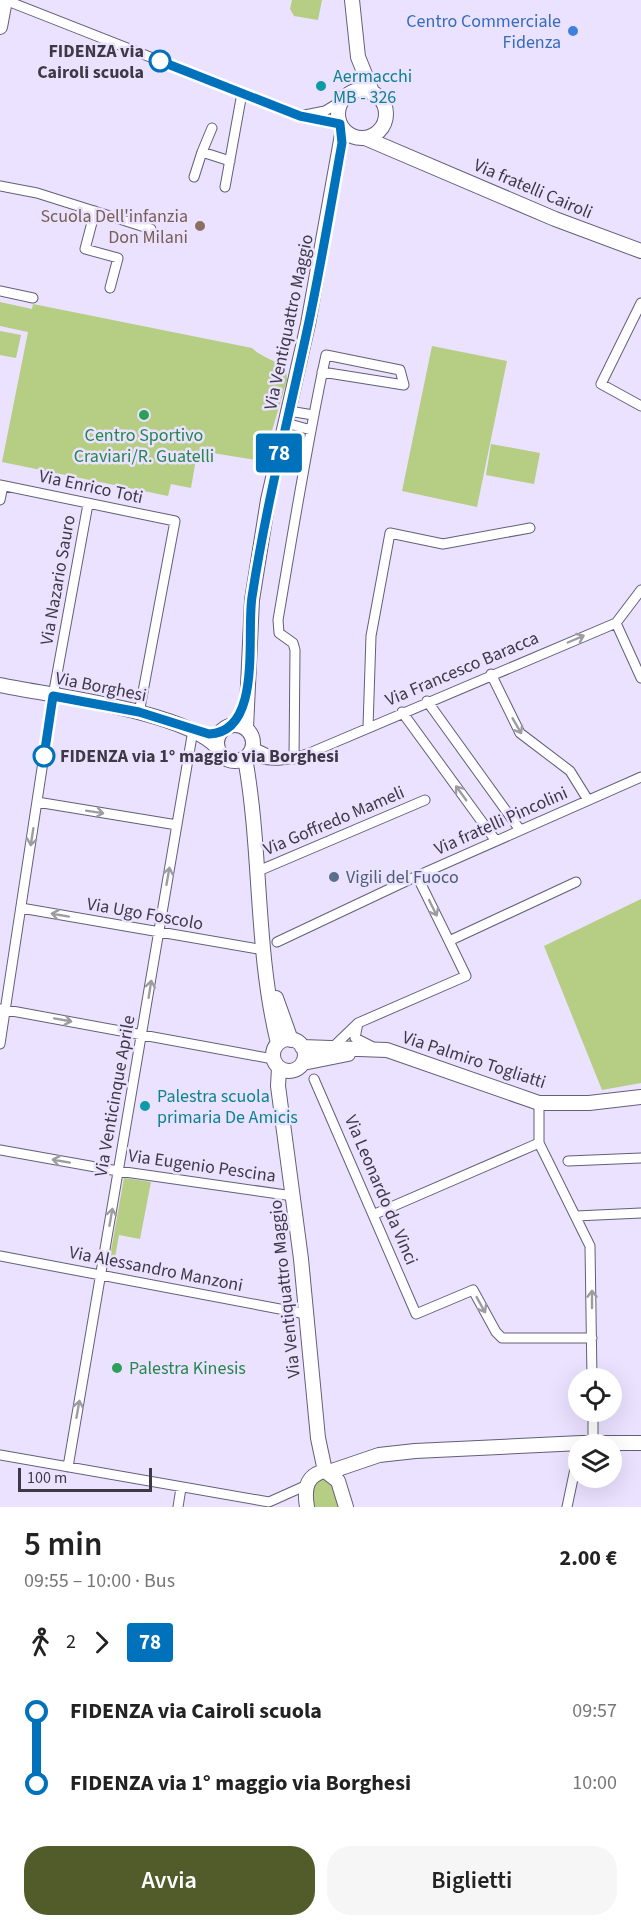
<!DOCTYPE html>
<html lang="it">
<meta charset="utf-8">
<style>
:root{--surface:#fff;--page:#f6f6f6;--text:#222;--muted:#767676;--accent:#525b2a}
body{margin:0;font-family:"Source Sans 3",sans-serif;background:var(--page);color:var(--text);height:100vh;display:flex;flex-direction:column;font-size:22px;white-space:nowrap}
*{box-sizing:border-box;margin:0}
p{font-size:20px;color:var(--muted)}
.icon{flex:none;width:33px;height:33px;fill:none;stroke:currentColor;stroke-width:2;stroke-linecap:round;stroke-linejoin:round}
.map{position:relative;height:1507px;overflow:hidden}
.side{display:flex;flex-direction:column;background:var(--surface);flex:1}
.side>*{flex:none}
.badge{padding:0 12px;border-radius:4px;font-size:21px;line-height:39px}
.controls{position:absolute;left:568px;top:1368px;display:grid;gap:12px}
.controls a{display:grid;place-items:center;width:54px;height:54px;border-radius:50%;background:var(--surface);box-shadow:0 6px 24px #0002;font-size:30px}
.scale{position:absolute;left:18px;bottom:15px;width:134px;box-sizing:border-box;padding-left:6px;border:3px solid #3d3a45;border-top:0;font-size:16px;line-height:21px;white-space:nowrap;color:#3d3a45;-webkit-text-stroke:4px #eae2ff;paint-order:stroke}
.map>.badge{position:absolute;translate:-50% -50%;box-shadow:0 0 0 3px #fff}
.legs{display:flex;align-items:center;gap:9px;height:66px;padding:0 24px;font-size:20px}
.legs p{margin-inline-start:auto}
.head{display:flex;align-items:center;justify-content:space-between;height:102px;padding:0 24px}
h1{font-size:33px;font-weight:600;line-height:45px}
.action{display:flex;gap:12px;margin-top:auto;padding:12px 24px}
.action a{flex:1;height:69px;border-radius:24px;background:var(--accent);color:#fff;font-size:24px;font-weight:600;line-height:69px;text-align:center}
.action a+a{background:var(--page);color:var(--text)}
ul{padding:0 24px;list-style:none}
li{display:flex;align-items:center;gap:21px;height:72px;font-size:22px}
li i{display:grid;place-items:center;width:9px;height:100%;margin:0 8px;background:currentColor}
li i::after{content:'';width:15px;height:15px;margin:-8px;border:4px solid;border-radius:50%;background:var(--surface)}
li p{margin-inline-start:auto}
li:first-child i{background:linear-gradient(#0000 50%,currentColor 0)}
li:last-child i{background:linear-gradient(currentColor 50%,#0000 0)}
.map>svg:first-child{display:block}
.green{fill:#b6cd84}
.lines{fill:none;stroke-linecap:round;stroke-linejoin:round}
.street-casing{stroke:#655e77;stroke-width:11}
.secondary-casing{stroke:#655e77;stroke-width:16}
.street{stroke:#fff;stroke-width:9}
.secondary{stroke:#fff;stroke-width:14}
.oneway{stroke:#9e9ca2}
.line-1-casing{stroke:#fff;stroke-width:14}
.line-1{stroke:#0072bc;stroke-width:9}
.shop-dot{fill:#3f7fe0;stroke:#eae2ff;stroke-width:2}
.stop-1-dot{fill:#fff;stroke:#0072bc;stroke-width:3}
.culture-dot{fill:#0f9aa8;stroke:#eae2ff;stroke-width:2}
.education-dot{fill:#8d6e63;stroke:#eae2ff;stroke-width:2}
.leisure-dot{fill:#2e9e5b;stroke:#eae2ff;stroke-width:2}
.service-dot{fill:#5c6f8a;stroke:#eae2ff;stroke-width:2}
.labels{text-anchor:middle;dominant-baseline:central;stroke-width:5;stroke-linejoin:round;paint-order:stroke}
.shop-label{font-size:18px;fill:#366cbe;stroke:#eae2ff;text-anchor:end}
.stop-label{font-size:18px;font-weight:bold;fill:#3d3a45;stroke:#eae2ff;text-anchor:end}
.culture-label{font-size:18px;fill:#0d838f;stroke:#eae2ff;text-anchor:start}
.street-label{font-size:18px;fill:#3d3a45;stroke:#eae2ff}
.education-label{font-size:18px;fill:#785e54;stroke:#eae2ff;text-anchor:end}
.leisure-label{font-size:18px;fill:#27864d;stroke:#eae2ff}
.service-label{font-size:18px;fill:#4e5e75;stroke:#eae2ff;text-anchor:start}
</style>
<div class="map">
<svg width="641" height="1507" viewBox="0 0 641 1507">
<rect width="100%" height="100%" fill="#eae2ff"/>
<path class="green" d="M 292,0 L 322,0 L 318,20 L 294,16 L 290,9 Z
M 0,302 L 32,309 L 33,304 L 252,348 C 262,358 275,360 286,369 L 287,380 L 263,461 L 200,451 L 196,459 L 191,488 L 171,484 L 168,496 L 2,462 L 28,332 L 0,326 Z
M 0,331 L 21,335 L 16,358 L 0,355 Z
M 432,346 L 507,361 L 477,507 L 402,491 Z
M 491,444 L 540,453 L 534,484 L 486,475 Z
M 641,899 L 641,1083 L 602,1090 L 544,946 Z
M 124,1178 L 151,1182 L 140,1239 L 119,1235 L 114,1263 L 109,1262 Z
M 318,1478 L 329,1478 L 343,1507 L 310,1507 L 311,1490 Z"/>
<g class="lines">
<defs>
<path id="street" d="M 5,0 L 300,116 L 340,124
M 305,115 L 325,111 L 343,100
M 202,152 L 212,128
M 194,177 L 202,152 L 230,161
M 0,186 L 37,193 L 151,229
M 225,187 L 242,93
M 95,211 L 85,249 L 118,258 L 110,288
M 0,291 L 33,298
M 641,303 L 601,384 L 641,406
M 289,411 L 313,415
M 286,423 L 311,430
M 0,485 L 175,521 L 139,713
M 0,500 L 3,486
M 616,623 L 641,678
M 491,674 L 520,733 L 570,771 L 588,800
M 427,701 L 520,830
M 402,712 L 496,841
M 368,727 L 371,636 L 390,533 L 443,544 L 530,528
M 253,747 L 272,756
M 250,754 C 270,765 292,760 312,752 L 616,623 L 641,590
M 294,759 L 295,650 L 293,643 L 279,633 L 278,620 C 293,532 307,443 326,355 L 400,370 L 404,385 L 322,372
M 37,802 L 177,825
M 256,872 L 425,800
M 417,876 L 449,941
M 21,908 L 264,950
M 277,942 L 417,876 L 641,777
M 1,1009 L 273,1059
M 358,1023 L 355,1038 L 371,1046
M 0,1044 L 53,696 L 88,504
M 332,1048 L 358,1023 L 466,976 L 449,941 L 576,882
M 314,1079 L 416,1314 L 473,1290 L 496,1332 L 502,1338 L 592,1338
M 539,1103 L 539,1143 L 590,1246 L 592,1378
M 0,1150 L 118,1171 L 293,1196
M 568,1161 L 641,1158
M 375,1214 L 539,1143
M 576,1216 L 641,1213
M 0,1256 L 306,1314
M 593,1412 L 593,1443
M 0,1455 L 269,1502 L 307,1485
M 68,1467 L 193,730
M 178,1507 L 181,1488
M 567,1507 L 579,1450"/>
<path id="secondary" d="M 352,0 L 358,57 L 373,94
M 0,27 L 5,0
M338 114a24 24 0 1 1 48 0a24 24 0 1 1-48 0Z
M 365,138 L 555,219 L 641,251
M 0,685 C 53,696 185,711 218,748
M217 743a18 18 0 1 1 36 0a18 18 0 1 1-36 0Z
M 246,728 L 252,600 L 268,500 L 308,324 L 343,129
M 245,758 C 262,852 255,950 278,1043
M 276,998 L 291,1040
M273 1055a16 16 0 1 1 32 0a16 16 0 1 1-32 0Z
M 302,1047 L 387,1050 L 539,1103 L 589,1103 L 641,1097
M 303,1063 L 348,1054
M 279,1068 L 278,1086 L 301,1259 L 318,1438 L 325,1471
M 329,1472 L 379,1455 L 415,1451 L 581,1443 L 641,1443
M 307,1507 C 304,1489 306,1475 325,1471 L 338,1481 L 346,1507"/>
</defs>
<use href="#street" class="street-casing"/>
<use href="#secondary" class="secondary-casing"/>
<use href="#street" class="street"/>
<use href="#secondary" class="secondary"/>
</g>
<defs><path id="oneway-shaft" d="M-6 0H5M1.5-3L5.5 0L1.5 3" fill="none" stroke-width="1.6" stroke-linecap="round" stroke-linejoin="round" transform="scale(1.5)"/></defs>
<g class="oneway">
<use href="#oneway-shaft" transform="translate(576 639) rotate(-23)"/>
<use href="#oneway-shaft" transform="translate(517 726) rotate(60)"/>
<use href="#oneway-shaft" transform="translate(461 793) rotate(-126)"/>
<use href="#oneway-shaft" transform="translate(95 812) rotate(9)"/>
<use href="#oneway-shaft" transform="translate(32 837) rotate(99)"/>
<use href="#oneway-shaft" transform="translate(168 876) rotate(-80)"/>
<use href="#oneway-shaft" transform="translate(433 908) rotate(64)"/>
<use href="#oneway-shaft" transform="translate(60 915) rotate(-170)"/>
<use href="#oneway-shaft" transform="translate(150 989) rotate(-81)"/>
<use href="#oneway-shaft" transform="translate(63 1020) rotate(10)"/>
<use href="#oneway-shaft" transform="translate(61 1161) rotate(-170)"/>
<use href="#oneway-shaft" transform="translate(111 1217) rotate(-80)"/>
<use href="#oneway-shaft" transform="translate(592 1299) rotate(-90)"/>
<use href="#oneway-shaft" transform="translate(481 1305) rotate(61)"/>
<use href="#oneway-shaft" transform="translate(78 1409) rotate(-80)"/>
</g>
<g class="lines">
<defs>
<path id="line-1" d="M 44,756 L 53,696 L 139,712 L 209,734 C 263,732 246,635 252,597 C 266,505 289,416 308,326 C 321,265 331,204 342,143 L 340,124 L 300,116 L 160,61"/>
</defs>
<use href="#line-1" class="line-1-casing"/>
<use href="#line-1" class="line-1"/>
</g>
<circle class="shop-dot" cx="573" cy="31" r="6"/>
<g class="stop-1-dot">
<circle cx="160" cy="61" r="10"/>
<circle cx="44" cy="756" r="10"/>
</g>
<g class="culture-dot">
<circle cx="321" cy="86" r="6"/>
<circle cx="145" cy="1106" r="6"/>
</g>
<circle class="education-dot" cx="200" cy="226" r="6"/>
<g class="leisure-dot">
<circle cx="144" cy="415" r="6"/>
<circle cx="117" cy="1368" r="6"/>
</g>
<circle class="service-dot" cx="334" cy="877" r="6"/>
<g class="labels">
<g class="shop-label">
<text x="561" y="21">Centro Commerciale<tspan x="561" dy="21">Fidenza</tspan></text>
</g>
<g class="stop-label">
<text x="144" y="51">FIDENZA via<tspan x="144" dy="21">Cairoli scuola</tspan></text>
<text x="60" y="756" text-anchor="start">FIDENZA via 1° maggio via Borghesi</text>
</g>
<g class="culture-label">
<text x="333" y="76">Aermacchi<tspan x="333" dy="21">MB - 326</tspan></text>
<text x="157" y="1096">Palestra scuola<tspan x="157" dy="21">primaria De Amicis</tspan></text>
</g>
<g class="street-label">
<text transform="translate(533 189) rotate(23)">Via fratelli Cairoli</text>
<text transform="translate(289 322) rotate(-78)">Via Ventiquattro Maggio</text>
<text transform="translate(91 487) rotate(12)">Via Enrico Toti</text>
<text transform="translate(58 580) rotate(-80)">Via Nazario Sauro</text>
<text transform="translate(462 669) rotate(-23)">Via Francesco Baracca</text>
<text transform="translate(101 687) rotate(11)">Via Borghesi</text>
<text transform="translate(334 821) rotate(-23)">Via Goffredo Mameli</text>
<text transform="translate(501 821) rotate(-24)">Via fratelli Pincolini</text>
<text transform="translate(145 914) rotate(10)">Via Ugo Foscolo</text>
<text transform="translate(474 1060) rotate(18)">Via Palmiro Togliatti</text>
<text transform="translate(115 1096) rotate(-80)">Via Venticinque Aprile</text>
<text transform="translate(202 1166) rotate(8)">Via Eugenio Pescina</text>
<text transform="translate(381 1190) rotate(67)">Via Leonardo da Vinci</text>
<text transform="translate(156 1269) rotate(11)">Via Alessandro Manzoni</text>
<text transform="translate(285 1289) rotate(-96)">Via Ventiquattro Maggio</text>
</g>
<g class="education-label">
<text x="188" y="216">Scuola Dell'infanzia<tspan x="188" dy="21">Don Milani</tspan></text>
</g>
<g class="leisure-label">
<text x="144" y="435">Centro Sportivo<tspan x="144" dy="21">Craviari/R. Guatelli</tspan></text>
<text x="129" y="1368" text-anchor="start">Palestra Kinesis</text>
</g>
<g class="service-label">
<text x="346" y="877">Vigili del Fuoco</text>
</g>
</g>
</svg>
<div class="controls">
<a><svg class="icon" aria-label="locate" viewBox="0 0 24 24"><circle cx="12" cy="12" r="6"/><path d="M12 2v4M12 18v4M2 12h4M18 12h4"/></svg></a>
<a><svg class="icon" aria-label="layers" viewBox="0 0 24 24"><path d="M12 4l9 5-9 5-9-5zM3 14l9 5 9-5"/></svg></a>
</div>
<div class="scale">100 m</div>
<b class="badge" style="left:279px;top:453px;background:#0072bc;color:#fff">78</b>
</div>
<section class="side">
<div class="head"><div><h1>5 min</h1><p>09:55 – 10:00 · Bus</p></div><b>2.00 €</b></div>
<div class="legs"><svg class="icon" aria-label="walk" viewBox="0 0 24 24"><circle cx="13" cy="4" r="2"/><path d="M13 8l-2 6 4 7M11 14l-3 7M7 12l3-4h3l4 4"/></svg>2<svg class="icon" aria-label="forward" viewBox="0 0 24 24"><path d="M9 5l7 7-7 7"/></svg><b class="badge" style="background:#0072bc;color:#fff">78</b></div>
<ul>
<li><i style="color:#0072bc"></i><b>FIDENZA via Cairoli scuola</b><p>09:57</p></li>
<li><i style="color:#0072bc"></i><b>FIDENZA via 1° maggio via Borghesi</b><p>10:00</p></li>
</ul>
<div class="action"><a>Avvia</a><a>Biglietti</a></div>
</section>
